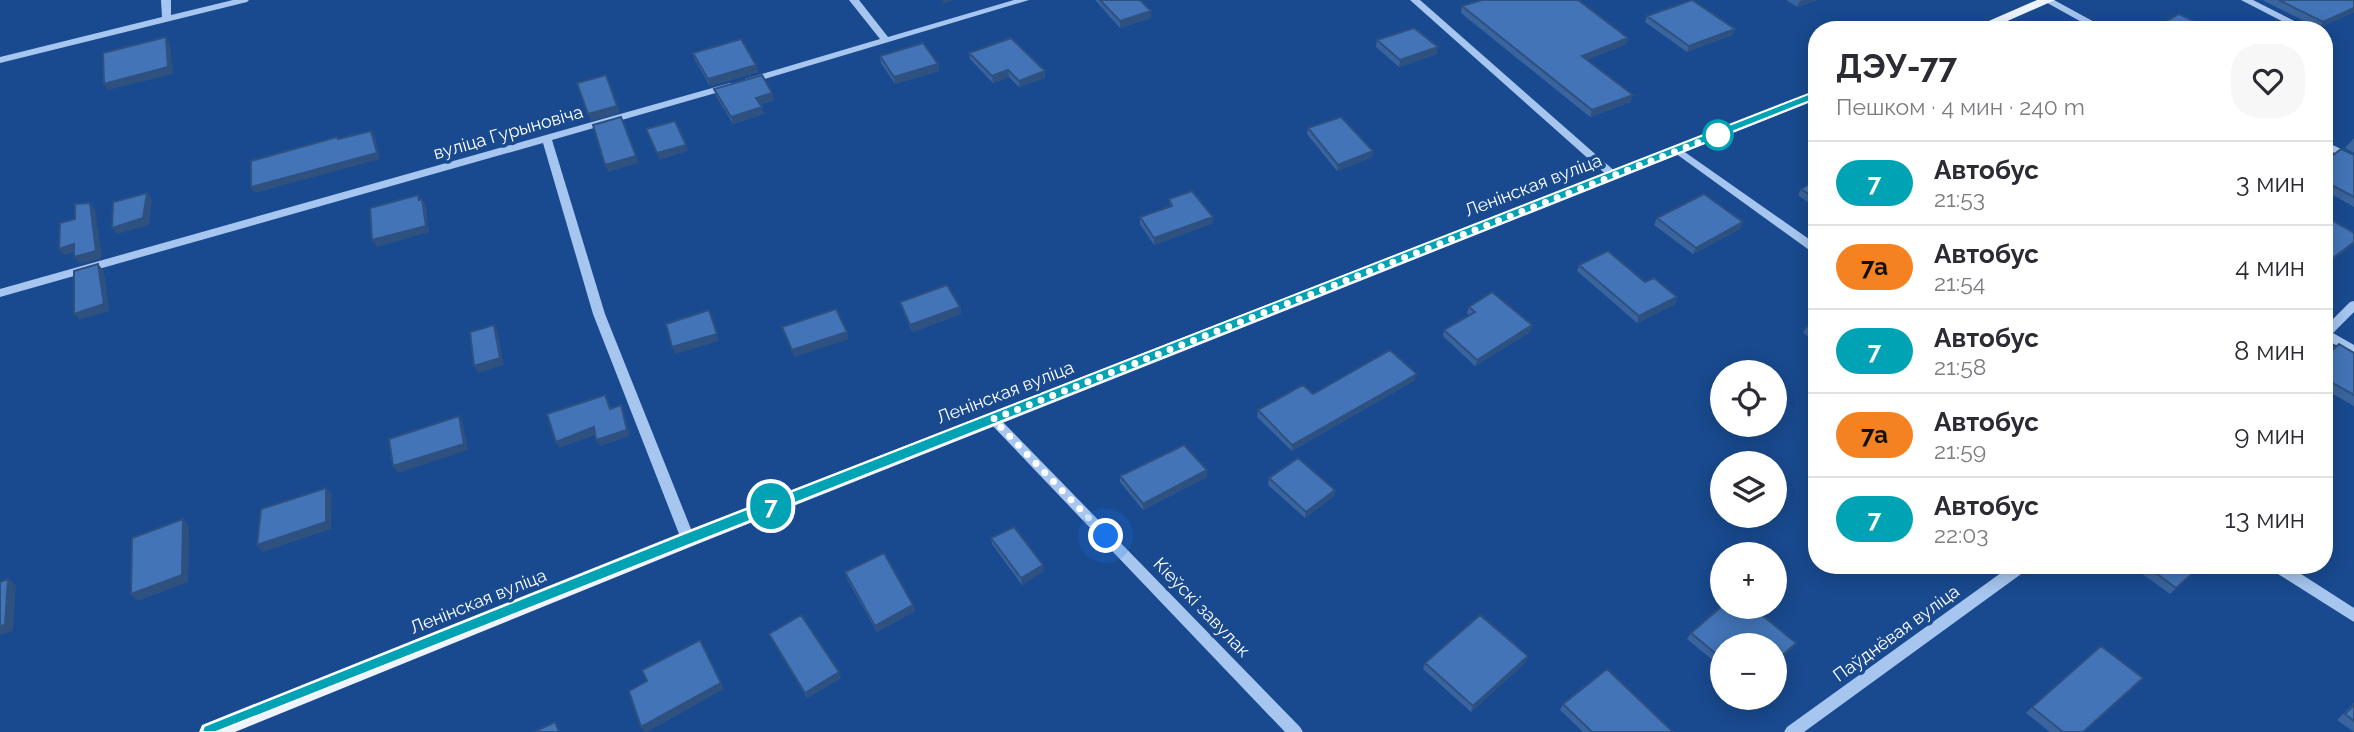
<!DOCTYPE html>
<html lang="ru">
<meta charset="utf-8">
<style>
:root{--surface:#fff;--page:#f7f7f7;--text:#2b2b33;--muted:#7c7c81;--line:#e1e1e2}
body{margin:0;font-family:Raleway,sans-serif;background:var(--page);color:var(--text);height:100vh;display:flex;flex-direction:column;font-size:26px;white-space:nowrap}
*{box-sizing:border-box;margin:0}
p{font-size:23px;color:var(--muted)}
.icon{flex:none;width:38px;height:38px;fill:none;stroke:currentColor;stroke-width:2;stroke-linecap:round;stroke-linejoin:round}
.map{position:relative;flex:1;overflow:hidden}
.drawer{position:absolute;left:1808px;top:21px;width:525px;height:553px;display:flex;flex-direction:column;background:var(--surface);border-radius:28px;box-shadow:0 4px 18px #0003}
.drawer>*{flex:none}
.badge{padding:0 14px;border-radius:23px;font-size:24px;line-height:46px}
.tools{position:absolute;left:1710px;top:360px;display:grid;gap:14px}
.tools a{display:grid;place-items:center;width:77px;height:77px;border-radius:50%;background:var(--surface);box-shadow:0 4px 18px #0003;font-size:35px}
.you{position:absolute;width:35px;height:35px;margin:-18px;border:5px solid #fff;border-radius:50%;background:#1a73e8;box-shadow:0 0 0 10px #1a73e833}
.map>.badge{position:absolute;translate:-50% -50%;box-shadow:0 0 0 4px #fff}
.round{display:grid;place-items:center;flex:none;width:74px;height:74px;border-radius:28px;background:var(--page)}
.summary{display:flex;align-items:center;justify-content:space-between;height:119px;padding:0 28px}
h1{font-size:33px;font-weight:700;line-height:52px}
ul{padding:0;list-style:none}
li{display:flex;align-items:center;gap:21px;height:84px;padding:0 28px;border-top:2px solid var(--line)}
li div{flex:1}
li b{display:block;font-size:26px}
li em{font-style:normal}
li .badge{min-width:77px;font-weight:700;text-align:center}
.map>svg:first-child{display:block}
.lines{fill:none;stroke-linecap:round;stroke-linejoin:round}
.minor{fill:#a6c6ef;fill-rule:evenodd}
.major{fill:#eef4ff;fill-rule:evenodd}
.wall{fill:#39649d}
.shaded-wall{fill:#2e5180}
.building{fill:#4274b7;stroke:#2e5180;stroke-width:2}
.line{fill:#00a3b4;stroke:#fff;stroke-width:2}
.walk{stroke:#fff;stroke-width:7;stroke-dasharray:0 12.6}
.stop-dot{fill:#fff;stroke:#00a3b4;stroke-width:3.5}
.labels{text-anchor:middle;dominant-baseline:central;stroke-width:7;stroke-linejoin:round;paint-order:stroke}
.street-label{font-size:18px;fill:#fff;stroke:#194a8f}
</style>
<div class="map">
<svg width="2354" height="732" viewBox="0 0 2354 732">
<rect width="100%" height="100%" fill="#194a8f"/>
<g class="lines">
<path class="minor" d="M 161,0 L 171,0 L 171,15 L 233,0 L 249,0 L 247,2 L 0,63 L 0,57 L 162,17 Z
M 849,0 L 859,0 L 888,37 L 1014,0 L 1029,0 L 751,83 L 745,83 L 745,79 L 880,39 Z
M 1410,0 L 1420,0 L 1618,174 L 1619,176 L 1618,178 L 1610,178 Z
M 2042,0 L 2054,0 L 2109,30 L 2096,30 Z
M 2241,0 L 2253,0 L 2312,30 L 2299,30 Z
M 730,83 L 733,84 L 733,88 L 552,140 L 605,314 L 695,539 L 693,543 L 688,545 L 683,543 L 681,539 L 593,314 L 543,143 L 0,297 L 0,289 Z
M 2324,141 L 2354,155 L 2354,162 L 2324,148 Z
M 1679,148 L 1816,244 L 1816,253 L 1812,252 L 1675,153 L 1675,149 Z
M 2354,301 L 2354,312 L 2333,333 L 2354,345 L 2354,354 L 2324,339 L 2324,328 L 2350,302 Z
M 993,414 L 997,416 L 1300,727 L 1303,732 L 1285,732 L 989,422 L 987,419 L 989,416 Z
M 2012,565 L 2030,565 L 2028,569 L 1804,732 L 1784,732 L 1787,727 Z
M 2268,565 L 2287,565 L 2354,608 L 2354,622 L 2270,569 Z"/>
<path class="major" d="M 2037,0 L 2055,0 L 1987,30 L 1968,30 Z
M 1816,91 L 1816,100 L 695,545 L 235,732 L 199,732 L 202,725 L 681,533 Z"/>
</g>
<path class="wall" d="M 1095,0 L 1140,0 L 1151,11 L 1151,18 L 1120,28 Z
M 1786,0 L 1817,0 L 1797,7 Z
M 2262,0 L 2354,0 L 2354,12 L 2318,28 Z
M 1462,6 L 1628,38 L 1626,44 L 1587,60 L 1631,102 L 1590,117 L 1461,13 Z
M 1647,16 L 1735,29 L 1732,35 L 1687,52 L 1645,22 Z
M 1377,40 L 1437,54 L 1399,67 L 1376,47 Z
M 693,53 L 756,65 L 758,72 L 710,86 L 695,60 Z
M 969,53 L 1045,71 L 1045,78 L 1019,87 L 1009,77 L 993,83 L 970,59 Z
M 880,56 L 938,64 L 939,71 L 895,84 L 881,63 Z
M 714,89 L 772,93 L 774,100 L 760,104 L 764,114 L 733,124 L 716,96 Z
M 1308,128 L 1373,151 L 1372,157 L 1337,171 L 1307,134 Z
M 2354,138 L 2354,153 L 2345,148 Z
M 2324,152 L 2332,156 L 2354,155 L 2354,207 L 2324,190 Z
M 1816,180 L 1816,208 L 1798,195 L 1801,189 Z
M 1169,199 L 1213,223 L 1154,245 L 1140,224 L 1140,217 L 1170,207 Z
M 1657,218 L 1743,222 L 1740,229 L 1693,254 L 1654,225 Z
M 1579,265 L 1645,282 L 1677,297 L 1675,304 L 1637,323 L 1577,271 Z
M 900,302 L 960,307 L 961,314 L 912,332 L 902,309 Z
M 1469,307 L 1532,325 L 1530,332 L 1475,366 L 1443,336 L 1444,330 L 1469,315 L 1467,313 Z
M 1816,319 L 1816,342 L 1803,333 L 1807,326 Z
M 2354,353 L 2354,406 L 2324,389 L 2324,358 Z
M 1415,380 L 1292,451 L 1257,417 L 1258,410 L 1313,394 Z
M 1207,470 L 1207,477 L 1143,510 L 1120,482 L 1120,476 Z
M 1269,478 L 1335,490 L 1334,496 L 1305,518 L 1268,485 Z
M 991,538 L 1044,571 L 1022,585 L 992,544 Z
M 2130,565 L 2202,565 L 2170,594 Z
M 845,572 L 915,611 L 877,632 L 847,579 Z
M 1691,633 L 1796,643 L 1792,649 L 1722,646 L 1722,668 L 1687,639 Z
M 769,634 L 841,678 L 807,698 Z
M 1526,662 L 1471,712 L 1423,669 L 1425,663 Z
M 2354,703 L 2354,732 L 2337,720 Z
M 1563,704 L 1673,732 L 1583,732 L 1560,710 Z
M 2032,707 L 2083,732 L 2050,732 L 2026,713 Z"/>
<path class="shaded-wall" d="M 942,0 L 953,0 L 943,4 Z
M 1802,0 L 1817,0 L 1797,7 L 1800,1 Z
M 2354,8 L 2354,12 L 2318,28 L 2323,22 Z
M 1151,11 L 1151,18 L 1120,28 L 1120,21 Z
M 1735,29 L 1732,35 L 1687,52 L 1689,46 Z
M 166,37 L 170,44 L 173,74 L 108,90 L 104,84 Z
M 1628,38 L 1626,44 L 1581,63 L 1582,56 Z
M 1438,47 L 1437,54 L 1399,67 L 1400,60 Z
M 938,64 L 939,71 L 895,84 L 894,77 Z
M 756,65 L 758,72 L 710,86 L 708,79 Z
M 1008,70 L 1009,77 L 993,83 L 992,76 Z
M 1045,71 L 1045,78 L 1019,87 L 1019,81 Z
M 609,82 L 620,113 L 591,121 L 588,114 Z
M 772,93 L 774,100 L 758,104 L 756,98 Z
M 1633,95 L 1631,102 L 1590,117 L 1592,110 Z
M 762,107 L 764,114 L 733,124 L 731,117 Z
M 624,124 L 639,163 L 608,172 L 605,165 Z
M 371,131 L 375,137 L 380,159 L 255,193 L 251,187 Z
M 686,145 L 688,151 L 659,160 L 657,153 Z
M 1373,151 L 1372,157 L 1337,171 L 1338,165 Z
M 147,193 L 152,200 L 149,225 L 117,234 L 112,228 Z
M 422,199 L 426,205 L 429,232 L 377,247 L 372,240 Z
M 90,203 L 95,210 L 102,258 L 80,264 L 74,257 Z
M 1213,217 L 1213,223 L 1154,245 L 1154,238 Z
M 1743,222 L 1740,229 L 1693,254 L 1696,248 Z
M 2354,242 L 2354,244 L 2324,267 L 2324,265 Z
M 74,244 L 80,251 L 64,255 L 59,249 Z
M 98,264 L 104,271 L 109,311 L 80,320 L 74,314 Z
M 1677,297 L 1675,304 L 1637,323 L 1639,316 Z
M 960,307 L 961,314 L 912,332 L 910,325 Z
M 709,310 L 719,341 L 675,354 L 672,347 Z
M 494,325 L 498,332 L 504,365 L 478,373 L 474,366 Z
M 1532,325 L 1530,332 L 1475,366 L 1477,360 Z
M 847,332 L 849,339 L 794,357 L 792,350 Z
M 1417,374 L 1415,380 L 1292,451 L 1292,445 Z
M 621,405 L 624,412 L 630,436 L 600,446 L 596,440 Z
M 459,416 L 463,423 L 468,450 L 398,473 L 393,466 Z
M 594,427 L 598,434 L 559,448 L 556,442 Z
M 1207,470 L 1207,477 L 1143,510 L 1143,504 Z
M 326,488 L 332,495 L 331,529 L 263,552 L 257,545 Z
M 1335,490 L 1334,496 L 1305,518 L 1306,512 Z
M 183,519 L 189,526 L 188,582 L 138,601 L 131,594 Z
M 1043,565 L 1044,571 L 1022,585 L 1021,578 Z
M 8,579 L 16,585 L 13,631 L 0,635 L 0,626 Z
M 913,605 L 915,611 L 877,632 L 875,626 Z
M 700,640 L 724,689 L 647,732 L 645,732 L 641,727 Z
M 1796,643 L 1792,649 L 1774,665 L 1774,663 Z
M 1528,656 L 1526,662 L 1471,712 L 1473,706 Z
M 839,672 L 841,678 L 807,698 L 805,693 Z"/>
<path class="building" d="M 1100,0 L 1140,0 L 1151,11 L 1120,21 Z
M 1482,0 L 1578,0 L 1628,38 L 1582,56 L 1633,95 L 1592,110 L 1462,6 Z
M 1692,0 L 1735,29 L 1689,46 L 1647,16 Z
M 2279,0 L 2354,0 L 2354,8 L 2323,22 Z
M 2179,14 L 2212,30 L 2151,30 Z
M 1414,28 L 1438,47 L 1400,60 L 1377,40 Z
M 166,37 L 168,67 L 104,84 L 103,53 Z
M 1011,38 L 1045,71 L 1019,81 L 1008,70 L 992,76 L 969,53 Z
M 741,39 L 756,65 L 708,79 L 693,53 Z
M 923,43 L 938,64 L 894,77 L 880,56 Z
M 606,75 L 617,106 L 588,114 L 577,83 Z
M 762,75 L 772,93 L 756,98 L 762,107 L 731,117 L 714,89 Z
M 621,117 L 636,156 L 605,165 L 593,125 Z
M 1341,117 L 1373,151 L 1338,165 L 1308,128 Z
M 675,121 L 686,145 L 657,153 L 646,129 Z
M 371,131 L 377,153 L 251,187 L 251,161 L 337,137 L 338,139 Z
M 2341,149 L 2354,155 L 2354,197 L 2324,181 L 2324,152 L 2332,156 Z
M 1816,180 L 1816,199 L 1801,189 Z
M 1192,191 L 1213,217 L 1154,238 L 1140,217 L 1172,206 L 1169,199 Z
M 147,193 L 143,218 L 112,228 L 113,202 Z
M 1704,194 L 1743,222 L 1696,248 L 1657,218 Z
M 418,195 L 419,200 L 422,199 L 426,226 L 372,240 L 370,208 Z
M 90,203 L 96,251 L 74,257 L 74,244 L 59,249 L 60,223 L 75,219 L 75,204 Z
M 2328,218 L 2354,233 L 2354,242 L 2324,265 L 2324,221 Z
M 1608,251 L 1645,282 L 1654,278 L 1677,297 L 1639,316 L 1579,265 Z
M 98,264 L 104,304 L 74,314 L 74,271 Z
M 947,285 L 960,307 L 910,325 L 900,302 Z
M 1492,292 L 1532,325 L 1477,360 L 1444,330 L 1475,312 L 1469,307 Z
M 836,309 L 847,332 L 792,350 L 782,327 Z
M 709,310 L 717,334 L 672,347 L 666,324 Z
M 1816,319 L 1816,333 L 1807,326 Z
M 494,325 L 500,358 L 474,366 L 470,332 Z
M 2339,344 L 2354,353 L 2354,395 L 2324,378 L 2324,376 L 2331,370 L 2324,366 L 2324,358 Z
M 1390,350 L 1417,374 L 1292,445 L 1258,410 L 1303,385 L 1313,394 Z
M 605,395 L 610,409 L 621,405 L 627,430 L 596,440 L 594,427 L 556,442 L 547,414 Z
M 459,416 L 464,444 L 393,466 L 389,439 Z
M 1184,445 L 1207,470 L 1143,504 L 1120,476 Z
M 1298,458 L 1335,490 L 1306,512 L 1269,478 Z
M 326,488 L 326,522 L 257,545 L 261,509 Z
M 183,519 L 182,575 L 131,594 L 132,538 Z
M 1014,527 L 1043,565 L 1021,578 L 991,538 Z
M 884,553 L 913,605 L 875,626 L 845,572 Z
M 2145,565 L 2202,565 L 2176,588 Z
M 8,579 L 5,625 L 0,626 L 0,582 Z
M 1722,606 L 1722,607 L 1752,607 L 1796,643 L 1774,663 L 1774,646 L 1722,646 L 1722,659 L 1691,633 Z
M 801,615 L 839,672 L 805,693 L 769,634 Z
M 1480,615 L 1528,656 L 1473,706 L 1425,663 Z
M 700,640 L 721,683 L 641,727 L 629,691 L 647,681 L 642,670 Z
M 2101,646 L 2143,678 L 2083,732 L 2063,732 L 2032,707 Z
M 1607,669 L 1673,732 L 1592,732 L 1563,704 Z
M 2354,705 L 2354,721 L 2345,714 Z
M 555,722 L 559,732 L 534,732 Z"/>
<path class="line" d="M 1816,91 L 1822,95 L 1820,97 L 694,543 L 216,732 L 202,732 L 204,726 L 683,534 Z"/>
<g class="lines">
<path class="walk" d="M 1106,536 L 993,419 L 1725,132 L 1718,135"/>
</g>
<circle class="stop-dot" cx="1718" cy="135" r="14"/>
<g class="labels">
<g class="street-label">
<text transform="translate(508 132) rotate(-16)">вуліца Гурыновіча</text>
<text transform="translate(1533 185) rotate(-21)">Ленінская вуліца</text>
<text transform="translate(1005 392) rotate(-21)">Ленінская вуліца</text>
<text transform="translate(478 601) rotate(-22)">Ленінская вуліца</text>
<text transform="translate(1202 607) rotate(46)">Кіеўскі завулак</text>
<text transform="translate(1896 633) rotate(-36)">Паўднёвая вуліца</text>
</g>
</g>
</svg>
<div class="tools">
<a><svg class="icon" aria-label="locate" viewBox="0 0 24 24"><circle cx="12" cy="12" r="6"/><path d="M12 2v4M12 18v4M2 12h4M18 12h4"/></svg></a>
<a><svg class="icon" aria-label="layers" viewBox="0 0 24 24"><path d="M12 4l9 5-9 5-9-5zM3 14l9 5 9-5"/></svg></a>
<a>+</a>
<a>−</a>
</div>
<div class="you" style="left:1106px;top:536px"></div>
<b class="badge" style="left:771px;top:506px;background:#00a3b4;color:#fff">7</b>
<section class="drawer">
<div class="summary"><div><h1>ДЭУ-77</h1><p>Пешком · 4 мин · 240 m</p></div><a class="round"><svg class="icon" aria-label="heart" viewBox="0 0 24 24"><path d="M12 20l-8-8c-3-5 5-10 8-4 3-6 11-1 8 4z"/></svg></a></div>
<ul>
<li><span class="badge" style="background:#00a3b4;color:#fff">7</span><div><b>Автобус</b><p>21:53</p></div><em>3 мин</em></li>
<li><span class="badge" style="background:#f58220;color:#111">7а</span><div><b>Автобус</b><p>21:54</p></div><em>4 мин</em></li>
<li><span class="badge" style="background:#00a3b4;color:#fff">7</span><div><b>Автобус</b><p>21:58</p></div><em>8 мин</em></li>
<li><span class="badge" style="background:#f58220;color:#111">7а</span><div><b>Автобус</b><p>21:59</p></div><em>9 мин</em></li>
<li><span class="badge" style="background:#00a3b4;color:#fff">7</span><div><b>Автобус</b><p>22:03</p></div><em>13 мин</em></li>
</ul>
</section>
</div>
